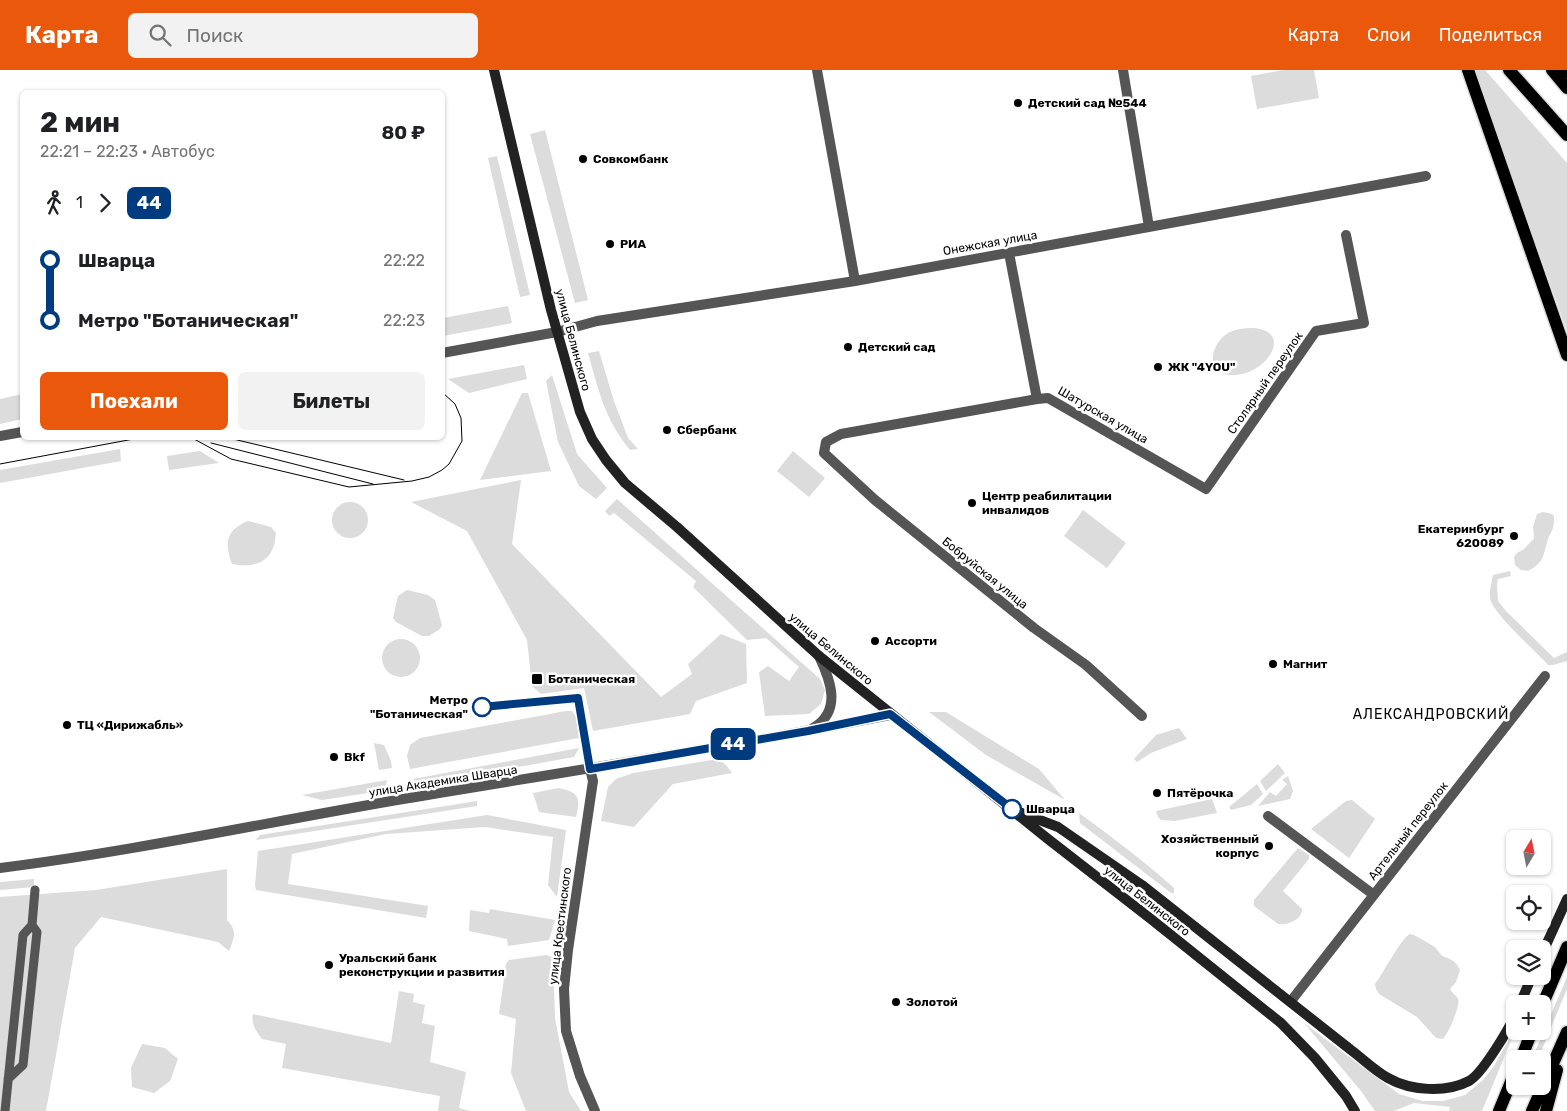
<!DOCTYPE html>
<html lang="ru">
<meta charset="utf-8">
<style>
:root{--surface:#fff;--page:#f2f2f2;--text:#202124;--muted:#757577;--accent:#ea580c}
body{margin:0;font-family:Rubik,sans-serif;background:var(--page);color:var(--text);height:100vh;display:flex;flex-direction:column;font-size:19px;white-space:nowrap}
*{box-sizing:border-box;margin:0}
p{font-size:16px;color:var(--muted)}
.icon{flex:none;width:28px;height:28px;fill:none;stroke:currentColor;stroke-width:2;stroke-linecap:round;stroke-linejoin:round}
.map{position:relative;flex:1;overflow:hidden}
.details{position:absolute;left:20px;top:20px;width:425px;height:350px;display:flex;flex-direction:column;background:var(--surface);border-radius:8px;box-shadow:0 1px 4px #0004}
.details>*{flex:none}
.badge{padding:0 10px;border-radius:8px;font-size:18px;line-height:32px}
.needle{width:32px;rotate:10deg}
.buttons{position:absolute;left:1506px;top:760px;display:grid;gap:10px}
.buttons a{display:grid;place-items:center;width:45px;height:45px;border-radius:8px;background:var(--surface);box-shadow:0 1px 4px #0004;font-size:25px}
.map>.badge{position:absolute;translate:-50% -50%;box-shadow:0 0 0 2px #fff}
.legs{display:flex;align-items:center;gap:8px;height:55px;padding:0 20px;font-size:16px}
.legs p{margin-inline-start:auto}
.summary{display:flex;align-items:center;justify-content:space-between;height:85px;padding:0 20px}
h1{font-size:28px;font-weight:700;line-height:38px}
.action{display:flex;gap:10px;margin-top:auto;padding:10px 20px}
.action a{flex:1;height:58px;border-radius:8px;background:var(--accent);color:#fff;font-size:20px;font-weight:700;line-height:58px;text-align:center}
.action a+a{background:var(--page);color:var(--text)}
ul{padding:0 20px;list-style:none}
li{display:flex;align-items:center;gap:18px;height:60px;font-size:19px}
li i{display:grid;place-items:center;width:8px;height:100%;margin:0 6px;background:currentColor}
li i::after{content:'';width:12px;height:12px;margin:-6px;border:4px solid;border-radius:50%;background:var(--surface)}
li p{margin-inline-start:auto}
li:first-child i{background:linear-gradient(#0000 50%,currentColor 0)}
li:last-child i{background:linear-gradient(currentColor 50%,#0000 0)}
header{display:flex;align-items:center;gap:30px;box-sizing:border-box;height:70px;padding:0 25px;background:var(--accent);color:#fff}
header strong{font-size:24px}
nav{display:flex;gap:28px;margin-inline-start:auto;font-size:18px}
.search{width:350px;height:45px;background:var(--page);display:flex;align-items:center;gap:12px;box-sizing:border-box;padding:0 18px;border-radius:8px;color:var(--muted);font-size:19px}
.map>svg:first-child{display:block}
.green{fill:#dcdcdc}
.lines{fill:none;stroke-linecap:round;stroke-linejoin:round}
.primary-casing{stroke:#dbdbdb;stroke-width:15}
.pedestrian{stroke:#555;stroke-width:9}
.minor{stroke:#555;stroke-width:10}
.tertiary{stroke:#555;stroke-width:10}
.secondary{stroke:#222;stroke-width:10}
.primary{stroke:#000;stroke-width:12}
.tram{stroke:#000;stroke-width:1}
.line-1-casing{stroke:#fff;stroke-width:11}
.line-1{stroke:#003b80;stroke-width:8}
.poi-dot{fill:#000;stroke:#fff;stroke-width:2}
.stop-1-dot{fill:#fff;stroke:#003b80;stroke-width:2.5}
.labels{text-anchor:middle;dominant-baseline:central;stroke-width:5;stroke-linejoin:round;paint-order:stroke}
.poi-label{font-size:12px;font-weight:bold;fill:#000;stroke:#fff;text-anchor:start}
.street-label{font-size:12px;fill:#000;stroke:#fff}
.stop-label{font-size:12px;font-weight:bold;fill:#000;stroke:#fff;text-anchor:end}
.neighbourhood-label{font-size:14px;letter-spacing:1px;fill:#000;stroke:#fff}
</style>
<header>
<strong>Карта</strong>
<div class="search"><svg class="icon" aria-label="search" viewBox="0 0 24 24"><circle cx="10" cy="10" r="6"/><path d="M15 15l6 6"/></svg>Поиск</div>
<nav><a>Карта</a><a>Слои</a><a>Поделиться</a></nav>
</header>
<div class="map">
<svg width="1567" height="1041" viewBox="0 0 1567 1041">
<rect width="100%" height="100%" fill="#fff"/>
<path class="green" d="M 1283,0 L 1314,0 L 1319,28 L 1257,39 L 1251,6 Z
M 1474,0 L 1485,0 L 1567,93 L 1567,261 Z
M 545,60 L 588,230 L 575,233 L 530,64 Z
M 497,86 L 530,225 L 520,227 L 488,88 Z
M 508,236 L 512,253 L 443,266 L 443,248 Z
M 1254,258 C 1296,262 1264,308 1230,305 C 1204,303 1211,273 1228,263 C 1235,259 1245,258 1254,258 Z
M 599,281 L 614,331 L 628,368 L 638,379 L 630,380 C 604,348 599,321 588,283 Z
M 524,295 L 527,309 L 469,323 L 448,309 Z
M 552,305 L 577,384 L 607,418 L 596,429 L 579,416 L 558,372 L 546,311 Z
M 522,323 L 528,323 L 551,401 L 480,410 Z
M 22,324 L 22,349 L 0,354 L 0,329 Z
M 120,379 L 121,391 L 0,413 L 0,400 Z
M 200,381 L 219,393 L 169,400 L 167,386 Z
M 793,381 L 825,408 L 809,427 L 777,401 Z
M 521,410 L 512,474 L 661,627 L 692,604 L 688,594 L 721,564 L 746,574 L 747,613 L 696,631 L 690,644 L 593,661 L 584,618 L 541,624 L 532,616 L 527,570 L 467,461 L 411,432 Z
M 617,429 L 820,609 L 825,620 L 821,634 L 809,644 L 765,646 L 759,602 L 768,596 L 789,611 L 799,597 L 766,568 L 747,570 L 693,517 L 696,511 L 614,443 L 609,446 L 605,441 Z
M332 450a18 18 0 1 1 36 0a18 18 0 1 1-36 0Z
M 1083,440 L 1126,473 L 1107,498 L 1064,466 Z
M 1543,442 L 1552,444 L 1554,446 C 1554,450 1554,455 1553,458 C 1552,462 1549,465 1548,469 C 1543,485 1545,492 1528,501 L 1521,500 L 1515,495 L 1514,487 C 1518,480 1522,482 1526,477 C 1529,474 1530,472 1534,469 L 1533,457 L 1537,444 Z
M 248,451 L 271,457 L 276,463 C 275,469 275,475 272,480 C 265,496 246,497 232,494 C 224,473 226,460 248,451 Z
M 1510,501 L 1511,506 L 1498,509 L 1497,514 L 1498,531 L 1506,541 L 1554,588 L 1567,582 L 1567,591 L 1553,595 L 1548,595 C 1536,581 1492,543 1490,528 C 1489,520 1492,512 1493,505 Z
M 407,520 L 428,525 L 435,530 L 442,555 L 440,559 L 429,566 L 422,566 L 396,552 L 393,548 L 398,526 Z
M382 588a19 19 0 1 1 38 0a19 19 0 1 1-38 0Z
M 566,641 L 572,641 L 576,647 L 579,668 L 410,699 L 407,686 L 410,675 L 420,668 Z
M 929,642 L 946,642 L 1039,699 L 1065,730 L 986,685 Z
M 1179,658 L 1187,669 L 1151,683 L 1137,692 L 1134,689 L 1156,665 Z
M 374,673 L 384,675 L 391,691 L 392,698 L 379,700 Z
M 579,678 L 574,687 L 418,715 L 413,709 Z
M 718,689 L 726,695 L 732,703 L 673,714 L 634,757 L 601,751 L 608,717 L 616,709 L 633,703 Z
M 1278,694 L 1285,703 L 1266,721 L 1260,711 Z
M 1288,706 L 1293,721 L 1290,729 L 1258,736 L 1270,722 L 1276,726 L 1287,714 L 1282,710 Z
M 387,710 L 386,715 L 381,721 L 322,730 L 302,725 Z
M 1257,714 L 1263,724 L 1251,735 L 1231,740 L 1229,737 Z
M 558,718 C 579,722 581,727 576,747 L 539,742 L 533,723 Z
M 1212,729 L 1217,743 L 1175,751 L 1161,750 L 1158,747 L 1156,741 Z
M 1352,730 L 1375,749 L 1349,788 L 1311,759 L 1346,731 Z
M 477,731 L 477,736 L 256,770 L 260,765 Z
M 1079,743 C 1112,767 1144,791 1174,818 L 1174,823 L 1171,823 L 1080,753 Z
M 487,745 L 566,760 L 557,827 L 548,815 L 553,767 L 485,757 L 386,764 L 292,784 L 288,814 L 428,836 L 426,848 L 256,820 L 255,815 L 258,781 Z
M 1298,778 L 1309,785 L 1309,789 L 1283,821 L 1302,839 C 1303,849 1287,856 1278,854 L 1254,836 L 1254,830 Z
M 227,799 L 227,850 C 238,861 234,868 229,881 L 218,872 L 101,847 L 75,878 L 46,1041 L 0,1041 L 0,827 L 96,820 Z
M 34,809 L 34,817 L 0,820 L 0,812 Z
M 490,839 L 555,850 L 549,870 L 508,876 L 507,869 L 469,861 L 470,840 L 489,843 Z
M 1410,864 L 1414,865 L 1435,877 L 1442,886 C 1451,889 1456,891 1460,900 L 1456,912 L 1450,919 C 1452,923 1457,926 1458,929 C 1461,935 1448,964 1443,969 L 1436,968 L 1417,947 L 1379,924 L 1376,919 L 1375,914 C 1383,904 1401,868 1410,864 Z
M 546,885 L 552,887 L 553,891 L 555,948 L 569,1022 L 581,1041 L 526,1041 L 511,1003 L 516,949 L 499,944 L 506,894 L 509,890 Z
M 1567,907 L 1567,919 L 1538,989 L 1532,989 Z
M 399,921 L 414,924 L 413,932 L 425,935 L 422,953 L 435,956 L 430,992 L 466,1002 L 459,1038 L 471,1041 L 438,1041 L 440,1026 L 282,998 L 286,974 L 262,969 C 256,961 251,954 253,944 L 391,973 Z
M 1304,953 L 1399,1024 L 1423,1031 L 1443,1031 L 1465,1025 L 1483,1010 L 1494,996 L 1515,958 L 1515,961 L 1482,1041 L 1449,1041 L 1450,1037 L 1414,1033 L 1394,1041 L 1375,1041 L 1361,1021 Z
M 142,974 L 165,978 L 178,989 L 170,1011 L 154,1023 L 132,1017 L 131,998 Z"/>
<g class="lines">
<defs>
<path id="primary" d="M 1468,0 L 1567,285
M 1509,0 L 1567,65
M 1552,0 L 1567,18
M 1565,0 L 1567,2
M 1542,936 L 1567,877
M 1521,989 L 1532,961
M 1499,1041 L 1515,1002
M 1532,1041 L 1567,962
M 1546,1041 L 1557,1000"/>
</defs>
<use href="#primary" class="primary-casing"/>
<path class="pedestrian" d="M 8,1009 L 23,995 L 37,862 L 32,855
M 5,1041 L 23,865 L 32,855 L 35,820"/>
<path class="minor" d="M 817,0 L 855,211
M 1123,0 L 1149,157
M 1009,183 L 1037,329 L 1048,328 L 1206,419 L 1316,261 L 1364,253 L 1346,165
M 557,262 L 597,251 L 855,211 L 1426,106
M 1037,329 L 841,364 L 826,372 L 824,383 L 875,430 L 1034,558 L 1086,595 L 1142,646
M 1268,746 L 1374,825
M 1291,931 L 1545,606"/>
<path class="tertiary" d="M 442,283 L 557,262
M 0,366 L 22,362
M 813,658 C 842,641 831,611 819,586
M 590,699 L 593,711 L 568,880 L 564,919 L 566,961 L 580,1006 L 595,1041
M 0,798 C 135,781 268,752 403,729 C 565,702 728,677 890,645"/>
<path class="secondary" d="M 494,0 L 551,240 L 580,342 L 592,369 L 606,390 L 625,413 L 677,457 L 819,586 L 1048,769 L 1151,849 L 1281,953 L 1315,988 L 1346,1026 L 1355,1041
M 1019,742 L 1058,757 L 1142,815 L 1351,980 C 1363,989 1375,1001 1388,1008 C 1411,1021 1446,1023 1469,1011 C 1482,1004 1509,959 1515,945
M 1542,884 L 1567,829
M 1520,934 L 1532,906"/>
<use href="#primary" class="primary"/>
<path class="tram" d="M 187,368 L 194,369 L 231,389 L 349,417 L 412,411 L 429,407 L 442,400 L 449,394 L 462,371 L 461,348 L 455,334 L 442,322
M 229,368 L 404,410
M 211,373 L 373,414
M 0,394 L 139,368"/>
</g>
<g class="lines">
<defs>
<path id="line-1" d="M 482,637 L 578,628 L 590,699 L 808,661 L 890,644 L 1012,739"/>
</defs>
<use href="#line-1" class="line-1-casing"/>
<use href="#line-1" class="line-1"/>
</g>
<g class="poi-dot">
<circle cx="1018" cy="33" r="5"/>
<circle cx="583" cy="89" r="5"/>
<circle cx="610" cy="174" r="5"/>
<circle cx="848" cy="277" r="5"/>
<circle cx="1158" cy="297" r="5"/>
<circle cx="667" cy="360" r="5"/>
<circle cx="972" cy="433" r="5"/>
<circle cx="1514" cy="466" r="5"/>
<circle cx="875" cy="571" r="5"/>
<circle cx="1273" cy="594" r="5"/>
<rect x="531" y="603" width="12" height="12" rx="2.5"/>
<circle cx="67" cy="655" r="5"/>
<circle cx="334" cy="687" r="5"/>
<circle cx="1157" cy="723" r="5"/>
<circle cx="1269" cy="776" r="5"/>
<circle cx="329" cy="895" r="5"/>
<circle cx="896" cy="932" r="5"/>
</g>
<g class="stop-1-dot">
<circle cx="482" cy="637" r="9"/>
<circle cx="1012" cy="739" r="9"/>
</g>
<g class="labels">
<g class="poi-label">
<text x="1028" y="33">Детский сад №544</text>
<text x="593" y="89">Совкомбанк</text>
<text x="620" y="174">РИА</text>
<text x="858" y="277">Детский сад</text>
<text x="1168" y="297">ЖК "4YOU"</text>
<text x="677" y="360">Сбербанк</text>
<text x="982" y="426">Центр реабилитации<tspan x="982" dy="14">инвалидов</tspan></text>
<text x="1504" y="459" text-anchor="end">Екатеринбург<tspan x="1504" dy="14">620089</tspan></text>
<text x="885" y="571">Ассорти</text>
<text x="1283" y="594">Магнит</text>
<text x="548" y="609">Ботаническая</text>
<text x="77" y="655">ТЦ «Дирижабль»</text>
<text x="344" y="687">Bkf</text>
<text x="1167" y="723">Пятёрочка</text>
<text x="1259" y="769" text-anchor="end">Хозяйственный<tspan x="1259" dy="14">корпус</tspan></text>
<text x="339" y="888">Уральский банк<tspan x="339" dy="14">реконструкции и развития</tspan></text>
<text x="906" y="932">Золотой</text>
</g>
<g class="street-label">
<text transform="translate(990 173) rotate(-10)">Онежская улица</text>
<text transform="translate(573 270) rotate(75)">улица Белинского</text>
<text transform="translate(1265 313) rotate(-55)">Столярный переулок</text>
<text transform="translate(1103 345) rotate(30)">Шатурская улица</text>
<text transform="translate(985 503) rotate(39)">Бобруйская улица</text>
<text transform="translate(831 579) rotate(40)">улица Белинского</text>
<text transform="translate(443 711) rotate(-9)">улица Академика Шварца</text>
<text transform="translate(1408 761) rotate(-52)">Артельный переулок</text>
<text transform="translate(1147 831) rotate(38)">улица Белинского</text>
<text transform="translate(560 856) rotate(-83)">улица Крестинского</text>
</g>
<g class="stop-label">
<text x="468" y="630">Метро<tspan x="468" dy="14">"Ботаническая"</tspan></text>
<text x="1026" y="739" text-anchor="start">Шварца</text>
</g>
<g class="neighbourhood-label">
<text x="1431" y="644">АЛЕКСАНДРОВСКИЙ</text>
</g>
</g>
</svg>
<div class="buttons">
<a><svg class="needle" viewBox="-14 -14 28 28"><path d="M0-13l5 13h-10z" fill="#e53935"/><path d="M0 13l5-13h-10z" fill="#757577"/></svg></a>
<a><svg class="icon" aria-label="locate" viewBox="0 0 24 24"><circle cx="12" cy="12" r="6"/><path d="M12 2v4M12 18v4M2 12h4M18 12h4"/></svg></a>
<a><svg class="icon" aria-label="layers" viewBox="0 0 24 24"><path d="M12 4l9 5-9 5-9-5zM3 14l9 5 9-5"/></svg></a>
<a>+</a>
<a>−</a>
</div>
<b class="badge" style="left:733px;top:674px;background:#003b80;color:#fff">44</b>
<section class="details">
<div class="summary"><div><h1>2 мин</h1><p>22:21 – 22:23 · Автобус</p></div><b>80 ₽</b></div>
<div class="legs"><svg class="icon" aria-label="walk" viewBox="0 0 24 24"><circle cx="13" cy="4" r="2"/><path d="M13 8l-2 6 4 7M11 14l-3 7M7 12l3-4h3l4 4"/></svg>1<svg class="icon" aria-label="forward" viewBox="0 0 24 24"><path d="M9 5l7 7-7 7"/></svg><b class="badge" style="background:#003b80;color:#fff">44</b></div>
<ul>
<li><i style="color:#003b80"></i><b>Шварца</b><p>22:22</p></li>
<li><i style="color:#003b80"></i><b>Метро &quot;Ботаническая&quot;</b><p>22:23</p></li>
</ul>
<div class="action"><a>Поехали</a><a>Билеты</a></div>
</section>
</div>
